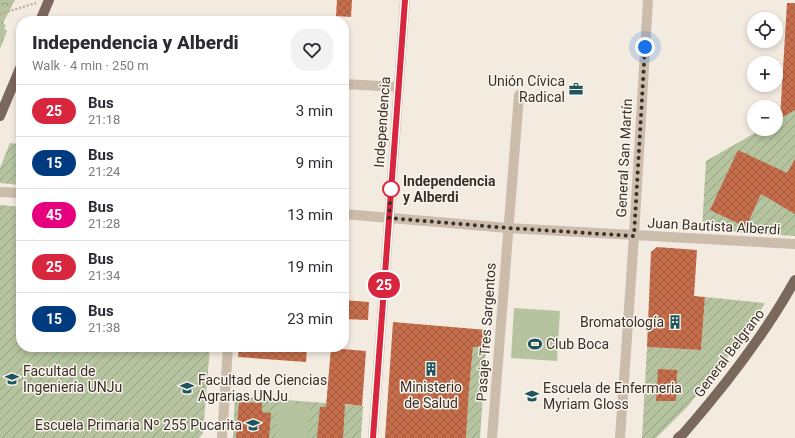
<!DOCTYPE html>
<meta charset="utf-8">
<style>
:root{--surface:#fff;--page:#f2f2f3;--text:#2b2b33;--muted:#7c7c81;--line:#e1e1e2}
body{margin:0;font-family:Roboto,sans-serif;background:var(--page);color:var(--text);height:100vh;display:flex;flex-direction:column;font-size:15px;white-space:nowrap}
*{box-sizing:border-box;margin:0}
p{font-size:13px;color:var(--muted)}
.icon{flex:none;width:22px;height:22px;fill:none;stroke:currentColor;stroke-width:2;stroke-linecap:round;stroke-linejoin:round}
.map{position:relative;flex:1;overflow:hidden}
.details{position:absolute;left:16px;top:16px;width:333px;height:336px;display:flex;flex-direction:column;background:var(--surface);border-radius:16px;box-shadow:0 2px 6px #0003}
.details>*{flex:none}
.badge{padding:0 8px;border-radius:13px;font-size:14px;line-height:26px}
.buttons{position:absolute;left:747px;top:12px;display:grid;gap:8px}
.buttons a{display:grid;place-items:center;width:36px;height:36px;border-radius:50%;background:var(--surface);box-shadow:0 2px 6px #0003;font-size:20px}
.you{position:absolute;width:20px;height:20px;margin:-10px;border:3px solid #fff;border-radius:50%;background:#1a73e8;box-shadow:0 0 0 6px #1a73e833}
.map>.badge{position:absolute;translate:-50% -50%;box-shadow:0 0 0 2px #fff}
.round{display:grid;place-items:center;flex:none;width:42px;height:42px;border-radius:16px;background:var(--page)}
.summary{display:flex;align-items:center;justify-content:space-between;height:68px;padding:0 16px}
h1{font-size:19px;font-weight:800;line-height:30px}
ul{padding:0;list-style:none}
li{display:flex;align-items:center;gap:12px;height:52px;padding:0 16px;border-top:1px solid var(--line)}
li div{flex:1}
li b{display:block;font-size:15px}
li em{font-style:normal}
li .badge{min-width:44px;font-weight:700;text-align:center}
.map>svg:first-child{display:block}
.forest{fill:url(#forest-crowns)}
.garden{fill:url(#garden-furrows)}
.pitch{fill:#b5c39f}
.building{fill:url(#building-cross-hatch)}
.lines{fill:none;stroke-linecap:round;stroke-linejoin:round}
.path{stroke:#b8a695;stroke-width:2;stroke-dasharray:2 2;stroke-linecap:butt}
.minor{stroke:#ccbcab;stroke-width:10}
.primary{stroke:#7b685c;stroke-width:10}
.line-casing{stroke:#fff;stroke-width:9}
.line{stroke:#d7263d;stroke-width:6}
.walk{stroke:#3a302a;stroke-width:4;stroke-dasharray:0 7.2}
.stop-dot{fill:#fff;stroke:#d7263d;stroke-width:2}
.labels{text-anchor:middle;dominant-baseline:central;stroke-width:3;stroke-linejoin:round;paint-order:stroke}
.poi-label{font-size:14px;fill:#3a302a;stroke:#faf5ed;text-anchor:start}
.street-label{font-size:14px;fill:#3a302a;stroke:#faf5ed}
.stop-label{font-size:14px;font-weight:bold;fill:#3a302a;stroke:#faf5ed;text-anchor:start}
</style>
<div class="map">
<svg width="795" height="438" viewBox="0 0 795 438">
<defs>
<pattern id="forest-crowns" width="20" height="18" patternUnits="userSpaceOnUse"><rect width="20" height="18" fill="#b5c39f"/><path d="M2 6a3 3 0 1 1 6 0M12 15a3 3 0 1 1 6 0" fill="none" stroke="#949f82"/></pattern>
<pattern id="garden-furrows" width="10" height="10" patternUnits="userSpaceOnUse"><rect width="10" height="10" fill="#b5c39f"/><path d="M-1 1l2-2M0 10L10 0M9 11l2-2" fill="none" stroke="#949f82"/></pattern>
<pattern id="building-cross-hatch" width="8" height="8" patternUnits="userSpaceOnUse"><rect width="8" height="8" fill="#c66e4b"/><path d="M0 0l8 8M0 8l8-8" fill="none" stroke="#a25b3f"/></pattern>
</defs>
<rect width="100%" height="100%" fill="#f3ebe0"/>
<path class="forest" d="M 0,0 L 15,0 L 3,23 L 6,26 L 4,28 L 7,31 L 0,49 Z"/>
<path class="garden" d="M 795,110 L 795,236 L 746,233 L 702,229 L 706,161 L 762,129 L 776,129 L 776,121 Z
M 10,143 L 21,144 L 21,185 L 0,183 L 0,168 Z
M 0,205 L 21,207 L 21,347 L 210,347 L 203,433 L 199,438 L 0,438 Z
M 705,297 L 765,303 L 753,322 L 726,360 L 687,407 L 656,438 L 642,438 L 647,347 L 701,350 Z
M 473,347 L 486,347 L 480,438 L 466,438 L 469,390 Z
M 235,396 L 363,406 L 361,438 L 233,438 Z"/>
<path class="pitch" d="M 514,308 L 560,311 L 557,361 L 511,358 Z
M 277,403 L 310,405 L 307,438 L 275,438 Z"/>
<path class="building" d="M 337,0 L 352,0 L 351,17 L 336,16 Z
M 787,3 L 795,3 L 795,110 L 780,119 Z
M 738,150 L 787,173 L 795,159 L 795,214 L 761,194 L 746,227 L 710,210 Z
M 657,247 L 697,250 L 694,296 L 705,297 L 701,350 L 647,347 L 651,252 Z
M 344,300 L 369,302 L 368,320 L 344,319 Z
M 393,322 L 487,330 L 486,347 L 473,347 L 469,390 L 466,438 L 385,438 Z
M 239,347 L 307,347 L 306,362 L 238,357 Z
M 331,348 L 366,351 L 362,406 L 345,404 L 343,438 L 317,438 L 320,407 L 326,407 Z
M 658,369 L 677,370 L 676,401 L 656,401 Z
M 239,402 L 262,403 L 262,412 L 271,413 L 269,438 L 236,438 Z"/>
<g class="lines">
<path class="path" d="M 0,14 L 36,3"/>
<path class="minor" d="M 344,84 L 398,87
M 0,192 L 21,193
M 344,214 L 508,228 L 795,244
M 222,438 L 228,347
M 373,438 L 405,0
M 492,438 L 519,95
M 620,438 L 634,236 L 648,0"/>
<path class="primary" d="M 40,21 L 49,0
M 0,116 L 21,66
M 678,438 L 683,434 C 725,386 764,336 795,280"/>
</g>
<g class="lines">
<defs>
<path id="line" d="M 373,438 L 405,0"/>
</defs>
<use href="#line" class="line-casing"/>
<use href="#line" class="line"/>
<path class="walk" d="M 391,189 L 389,218 L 508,228 L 634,236 L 645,47"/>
</g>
<defs>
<symbol id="office-bare" viewBox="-9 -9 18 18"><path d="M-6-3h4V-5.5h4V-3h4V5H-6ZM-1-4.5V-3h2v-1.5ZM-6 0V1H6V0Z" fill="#1f555c" stroke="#faf5ed" stroke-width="2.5" paint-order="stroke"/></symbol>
<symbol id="building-bare" viewBox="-9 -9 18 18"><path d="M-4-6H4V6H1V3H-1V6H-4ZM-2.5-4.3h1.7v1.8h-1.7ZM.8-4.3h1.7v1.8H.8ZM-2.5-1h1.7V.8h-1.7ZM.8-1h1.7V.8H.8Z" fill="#1f555c" stroke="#faf5ed" stroke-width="2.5" paint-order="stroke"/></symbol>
<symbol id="stadium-bare" viewBox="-9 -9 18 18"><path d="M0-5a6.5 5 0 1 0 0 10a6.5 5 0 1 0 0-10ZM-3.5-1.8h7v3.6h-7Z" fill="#1f555c" stroke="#faf5ed" stroke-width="2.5" paint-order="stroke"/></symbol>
<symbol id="university-bare" viewBox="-9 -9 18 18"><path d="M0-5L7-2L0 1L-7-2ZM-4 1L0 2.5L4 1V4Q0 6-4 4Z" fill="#1f555c" stroke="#faf5ed" stroke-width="2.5" paint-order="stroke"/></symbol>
<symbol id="school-bare" viewBox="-9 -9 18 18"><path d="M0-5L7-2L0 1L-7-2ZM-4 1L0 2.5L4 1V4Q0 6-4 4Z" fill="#1f555c" stroke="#faf5ed" stroke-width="2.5" paint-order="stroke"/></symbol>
</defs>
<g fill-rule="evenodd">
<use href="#office-bare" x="566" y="79" width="20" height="20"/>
<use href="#building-bare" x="665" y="312" width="20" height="20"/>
<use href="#stadium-bare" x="525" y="334" width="20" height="20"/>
<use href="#building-bare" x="421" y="359" width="20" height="20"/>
<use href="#university-bare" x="2" y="369" width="20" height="20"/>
<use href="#university-bare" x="177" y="378" width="20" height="20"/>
<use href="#university-bare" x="522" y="386" width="20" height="20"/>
<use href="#school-bare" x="243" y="415" width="20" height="20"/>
</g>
<circle class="stop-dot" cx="391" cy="189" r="8"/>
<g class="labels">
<g class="poi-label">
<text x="565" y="81" text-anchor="end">Unión Cívica<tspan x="565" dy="16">Radical</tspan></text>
<text x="664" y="322" text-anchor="end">Bromatología</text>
<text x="546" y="344">Club Boca</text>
<text x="23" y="371">Facultad de<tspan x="23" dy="16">Ingeniería UNJu</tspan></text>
<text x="198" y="380">Facultad de Ciencias<tspan x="198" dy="16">Agrarias UNJu</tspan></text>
<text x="431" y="387" text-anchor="middle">Ministerio<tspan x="431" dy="16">de Salud</tspan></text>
<text x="543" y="388">Escuela de Enfermeria<tspan x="543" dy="16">Myriam Gloss</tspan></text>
<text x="242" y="425" text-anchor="end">Escuela Primaria Nº 255 Pucarita</text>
</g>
<g class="street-label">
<text transform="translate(382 122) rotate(-86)">Independencia</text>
<text transform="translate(624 158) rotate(-87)">General San Martín</text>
<text transform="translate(714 226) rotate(3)">Juan Bautista Alberdi</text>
<text transform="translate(486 332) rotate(-86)">Pasaje Tres Sargentos</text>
<text transform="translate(729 353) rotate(-53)">General Belgrano</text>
</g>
<g class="stop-label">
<text x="403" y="181">Independencia<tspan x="403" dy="16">y Alberdi</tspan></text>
</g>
</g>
</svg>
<div class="buttons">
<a><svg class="icon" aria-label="locate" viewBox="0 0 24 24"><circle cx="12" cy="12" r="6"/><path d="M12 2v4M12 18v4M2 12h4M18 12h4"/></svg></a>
<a>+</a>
<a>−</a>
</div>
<div class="you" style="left:645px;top:47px"></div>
<b class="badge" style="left:384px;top:285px;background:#d7263d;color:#fff">25</b>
<section class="details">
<div class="summary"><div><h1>Independencia y Alberdi</h1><p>Walk · 4 min · 250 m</p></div><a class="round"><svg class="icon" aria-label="heart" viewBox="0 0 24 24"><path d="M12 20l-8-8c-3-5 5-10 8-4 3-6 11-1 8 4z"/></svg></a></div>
<ul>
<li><span class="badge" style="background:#d7263d;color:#fff">25</span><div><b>Bus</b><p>21:18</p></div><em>3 min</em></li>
<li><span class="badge" style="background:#003b80;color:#fff">15</span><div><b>Bus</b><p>21:24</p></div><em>9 min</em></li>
<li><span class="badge" style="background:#e6007e;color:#fff">45</span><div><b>Bus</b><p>21:28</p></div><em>13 min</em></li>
<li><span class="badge" style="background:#d7263d;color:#fff">25</span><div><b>Bus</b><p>21:34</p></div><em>19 min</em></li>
<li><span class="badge" style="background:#003b80;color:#fff">15</span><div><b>Bus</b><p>21:38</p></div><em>23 min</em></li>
</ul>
</section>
</div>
